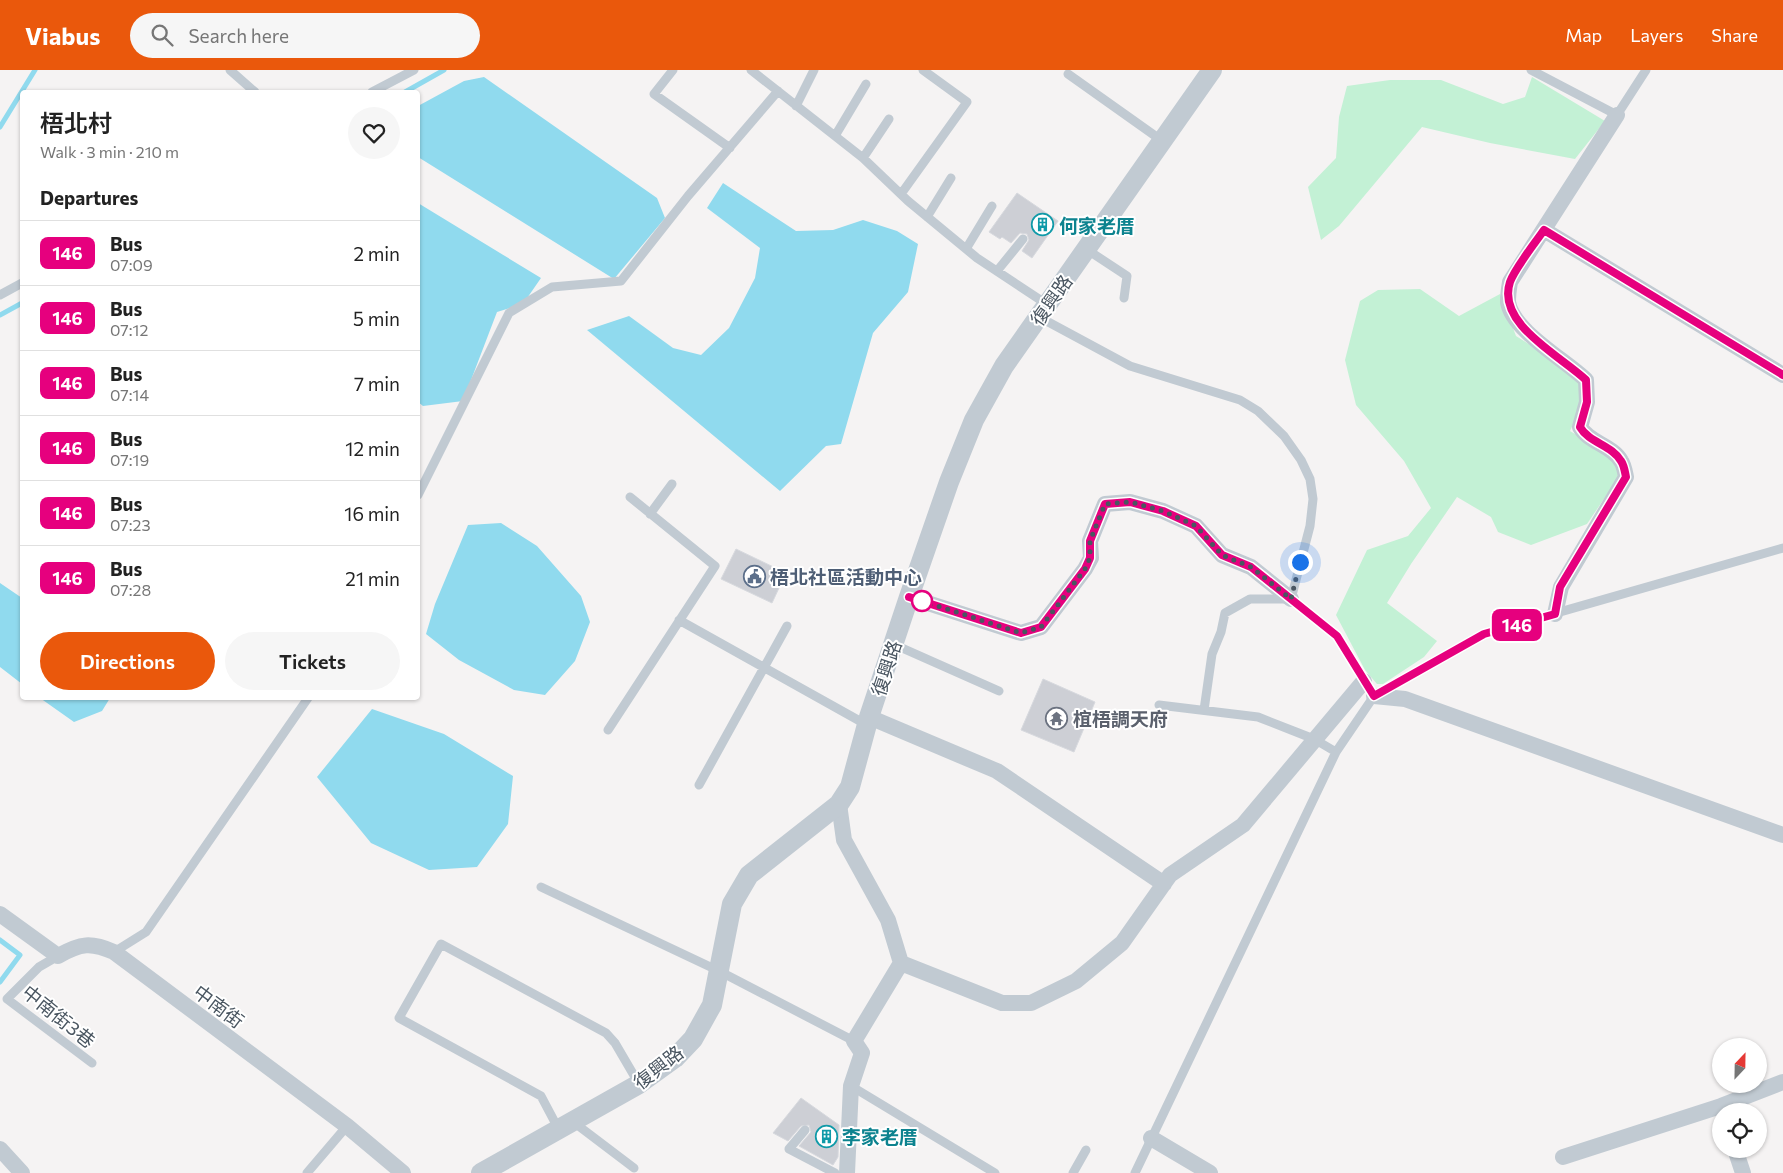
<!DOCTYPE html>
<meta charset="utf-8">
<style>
:root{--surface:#fff;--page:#f6f6f6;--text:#222;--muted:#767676;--line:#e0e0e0;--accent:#ea580c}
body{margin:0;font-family:Commissioner,"Noto Sans TC",sans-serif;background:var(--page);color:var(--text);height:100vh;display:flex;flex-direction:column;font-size:19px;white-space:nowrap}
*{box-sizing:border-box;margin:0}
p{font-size:16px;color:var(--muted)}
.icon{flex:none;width:28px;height:28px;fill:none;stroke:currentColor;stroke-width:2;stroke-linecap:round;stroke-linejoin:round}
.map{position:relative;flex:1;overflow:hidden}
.drawer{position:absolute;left:20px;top:20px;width:400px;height:610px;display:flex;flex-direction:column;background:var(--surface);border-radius:5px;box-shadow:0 1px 4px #0004}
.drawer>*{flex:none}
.badge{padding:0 10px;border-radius:8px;font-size:18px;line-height:32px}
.needle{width:32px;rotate:22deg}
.buttons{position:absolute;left:1712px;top:968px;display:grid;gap:10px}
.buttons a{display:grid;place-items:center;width:55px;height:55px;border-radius:50%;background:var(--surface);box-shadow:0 1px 4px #0004;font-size:25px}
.you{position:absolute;width:25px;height:25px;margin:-12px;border:4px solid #fff;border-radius:50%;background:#1a73e8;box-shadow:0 0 0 8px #1a73e833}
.map>.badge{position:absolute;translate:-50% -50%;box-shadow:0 0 0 2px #fff}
h2{padding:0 20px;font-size:19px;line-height:45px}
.round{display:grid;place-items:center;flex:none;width:52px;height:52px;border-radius:26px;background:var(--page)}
.headline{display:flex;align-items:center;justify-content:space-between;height:85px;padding:0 20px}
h1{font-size:24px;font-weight:600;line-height:38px}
.primary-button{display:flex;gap:10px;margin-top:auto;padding:10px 20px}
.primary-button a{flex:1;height:58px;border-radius:30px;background:var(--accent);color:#fff;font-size:20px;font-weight:600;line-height:58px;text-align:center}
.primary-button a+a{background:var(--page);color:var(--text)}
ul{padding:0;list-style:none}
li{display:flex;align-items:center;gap:15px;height:65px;padding:0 20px;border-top:1px solid var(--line)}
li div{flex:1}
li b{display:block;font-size:19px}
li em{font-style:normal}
li .badge{min-width:55px;font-weight:700;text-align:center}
header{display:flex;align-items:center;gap:30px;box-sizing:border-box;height:70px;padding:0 25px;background:var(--accent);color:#fff}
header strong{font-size:24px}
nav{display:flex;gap:28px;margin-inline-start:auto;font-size:18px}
.search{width:350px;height:45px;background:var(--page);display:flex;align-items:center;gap:12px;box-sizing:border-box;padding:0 18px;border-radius:28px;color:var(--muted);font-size:19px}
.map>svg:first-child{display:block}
.green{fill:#c3f1d5}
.water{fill:#90daee}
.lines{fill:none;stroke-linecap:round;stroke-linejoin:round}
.stream{stroke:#90daee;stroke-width:5}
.building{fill:#cdcfd5;stroke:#d7d9de}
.service{stroke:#c1cad2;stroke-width:9}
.minor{stroke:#c1cad2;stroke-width:16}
.tertiary{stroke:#c1cad2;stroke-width:20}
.line-casing{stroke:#fff;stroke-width:11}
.line{stroke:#e6007e;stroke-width:8}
.walk{stroke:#4a5661;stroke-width:5;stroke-dasharray:0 9}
.stop-dot{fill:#fff;stroke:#e6007e;stroke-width:2.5}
.labels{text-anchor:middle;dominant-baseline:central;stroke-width:4;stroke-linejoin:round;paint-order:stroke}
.culture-label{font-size:19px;font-weight:bold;fill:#0d838f;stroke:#fff;text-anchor:start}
.street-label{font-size:19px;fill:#4a5661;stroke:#fff}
.service-label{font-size:19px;font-weight:bold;fill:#4e5e75;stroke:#fff;text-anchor:start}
.worship-label{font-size:19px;font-weight:bold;fill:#5b616d;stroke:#fff;text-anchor:start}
</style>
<header>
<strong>Viabus</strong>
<div class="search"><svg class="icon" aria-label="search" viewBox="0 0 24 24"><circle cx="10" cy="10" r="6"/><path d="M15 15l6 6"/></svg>Search here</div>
<nav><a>Map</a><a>Layers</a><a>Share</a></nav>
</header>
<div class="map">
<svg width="1783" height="1103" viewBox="0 0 1783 1103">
<rect width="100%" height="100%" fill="#f5f3f3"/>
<path class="green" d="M 1532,7 L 1605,51 L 1575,89 L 1490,73 L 1422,57 L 1339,156 L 1321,170 L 1308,117 L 1336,88 L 1339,47 L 1347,16 L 1390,10 L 1441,10 L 1503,34 L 1525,27 Z
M 1420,219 L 1459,246 L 1500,224 L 1516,266 L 1571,301 L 1581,314 L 1584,331 L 1570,361 L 1619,391 L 1620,405 L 1587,454 L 1531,475 L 1498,462 L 1491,447 L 1457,427 L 1411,494 L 1387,533 L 1437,571 L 1424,587 L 1383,614 L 1377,614 L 1365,600 L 1336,545 L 1367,480 L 1408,466 L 1431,438 L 1404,391 L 1356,335 L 1345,290 L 1360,231 L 1378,220 Z"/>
<path class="water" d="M 484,7 L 657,128 L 665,148 L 614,209 L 418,87 L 418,36 L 464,11 Z
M 723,113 L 796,161 L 833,160 L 863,150 L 897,161 L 918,174 L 908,222 L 873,263 L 841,374 L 826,376 L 780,421 L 587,260 L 629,246 L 673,278 L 701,285 L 729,258 L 755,208 L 760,178 L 707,138 Z
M 418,133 L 541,208 L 523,234 L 497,242 L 463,331 L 423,336 L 418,332 Z
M 501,453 L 537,476 L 581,526 L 590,552 L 575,591 L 545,625 L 514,620 L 459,590 L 426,564 L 435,534 L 468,455 Z
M 0,513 L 22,528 L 22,614 L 0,597 Z
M 40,628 L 110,628 L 102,641 L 74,652 Z
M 372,639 L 444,664 L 513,706 L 508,754 L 477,797 L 429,800 L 371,773 L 317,707 Z"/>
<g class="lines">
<path class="stream" d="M 405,22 L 444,0
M 0,57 L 35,0
M 0,245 L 22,233
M 0,870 L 20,885 L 0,912"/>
</g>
<path class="building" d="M 1017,123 L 1058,151 L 1032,188 L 1022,181 L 1029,170 L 1027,164 L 1020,163 L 1011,173 L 1002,167 L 1000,169 L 989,162 Z
M 736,479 L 786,503 L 772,533 L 721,509 Z
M 1043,609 L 1095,632 L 1074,682 L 1021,660 Z
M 801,1028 L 839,1055 L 838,1087 L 833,1095 L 799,1076 L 811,1062 L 809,1055 L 801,1056 L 788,1071 L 773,1063 Z"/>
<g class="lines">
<path class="service" d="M 230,0 L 255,22
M 673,0 L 654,24 L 730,78
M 751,0 L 863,88 L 908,131 L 977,188 L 1048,235
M 1531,0 L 1617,45 L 1646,0
M 1068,4 L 1161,70
M 372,22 L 414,0
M 796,36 L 814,0
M 835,66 L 866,14
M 863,88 L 889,49
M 901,124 L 967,32 L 923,0
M 927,147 L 951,108
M 966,179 L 992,136
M 1086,179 L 1127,206 L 1124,228
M 997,201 L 1023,169
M 0,225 L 22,213
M 1039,247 L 1130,296 L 1240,330 L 1258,341 L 1284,366 L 1301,390 L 1310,409 L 1313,429 L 1310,456 L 1291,529 L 1337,566 L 1374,626
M 418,425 L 509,243 L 552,217 L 621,211 L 688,126 L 778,21
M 650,444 L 672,414
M 679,550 L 867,655
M 893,574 L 999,621
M 1159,635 L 1258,647 L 1314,669 L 1336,682
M 1204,640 L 1212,584 L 1221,562 L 1225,543 L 1250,529 L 1289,529
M 608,660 L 715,496 L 630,427
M 699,715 L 787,556
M 541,817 L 719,901 L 854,971
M 114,882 L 146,862 L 308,628
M 58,886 L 39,897 L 7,929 L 92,993
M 851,1016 L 995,1103
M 572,1051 L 634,1098
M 559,1060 L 541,1026 L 399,948 L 441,874 L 606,963 L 615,973 L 639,1014
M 805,1060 L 789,1079 L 835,1103
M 307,1103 L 347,1056
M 1073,1103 L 1086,1080
M 1135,1103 L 1336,682 L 1374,626 L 1483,564 L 1783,478"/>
<path class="minor" d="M 1544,160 L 1783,305
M 909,527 L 1021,563 L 1041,557 L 1085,499 L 1091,488 L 1090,471 L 1105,434 L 1130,432 L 1163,441 L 1196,456 L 1222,485 L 1251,497 L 1291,529
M 1555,544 L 1561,517 L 1626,407 C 1625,402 1624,395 1621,391 C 1612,375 1589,373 1580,357 L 1587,332 L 1586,310 C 1565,290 1512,260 1508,232 C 1508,226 1509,218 1510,212 L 1617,45
M 1374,626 L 1405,629 L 1783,765
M 869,647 L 997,701 L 1164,814
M 839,734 L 844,770 L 888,850 L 901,893 L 1002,933 L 1031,933 L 1076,911 L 1122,873 L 1170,805 L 1243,755 L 1364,611
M 0,844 L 58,886 C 81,873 91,872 114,882 L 347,1056 L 403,1103
M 1151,1068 L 1210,1103
M 0,1079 L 22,1103
M 1735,1079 L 1743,1103
M 1563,1087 L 1721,1036 L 1783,1012
M 847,1103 L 851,1016 L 862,983 L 854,971 L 901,893"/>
<path class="tertiary" d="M 481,1103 L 639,1014 L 675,988 L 693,969 L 712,935 L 732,834 L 749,805 L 839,734 L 850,717 L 869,647 L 909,527 L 949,412 L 974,350 L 1004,296 L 1212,0"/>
</g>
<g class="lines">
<defs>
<path id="line" d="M 909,527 L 1021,563 L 1041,557 L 1085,499 L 1090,488 L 1090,471 L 1105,434 L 1130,432 L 1163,441 L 1196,456 L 1222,485 L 1251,497 L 1337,566 L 1374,626 L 1484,564 L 1555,544 L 1560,517 L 1626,407 C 1625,402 1624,395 1621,391 C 1612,375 1589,373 1580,357 L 1587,332 L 1586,310 C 1561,286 1496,254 1510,212 C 1515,198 1535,173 1544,160 L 1783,305"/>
</defs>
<use href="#line" class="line-casing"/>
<use href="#line" class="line"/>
<path class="walk" d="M 922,531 L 1021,563 L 1041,557 L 1085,499 L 1090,488 L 1090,471 L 1105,434 L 1130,432 L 1163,441 L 1196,456 L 1222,485 L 1251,497 L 1291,529 L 1300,492"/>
</g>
<defs>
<symbol id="building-ring" viewBox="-11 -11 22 22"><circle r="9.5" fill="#fff" stroke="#0f9aa8" stroke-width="1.5"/><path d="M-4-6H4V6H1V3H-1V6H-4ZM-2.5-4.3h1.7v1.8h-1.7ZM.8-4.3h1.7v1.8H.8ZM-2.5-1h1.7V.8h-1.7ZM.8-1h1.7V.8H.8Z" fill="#0f9aa8"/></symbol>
<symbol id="civic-ring" viewBox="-11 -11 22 22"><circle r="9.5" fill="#fff" stroke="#5c6f8a" stroke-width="1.5"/><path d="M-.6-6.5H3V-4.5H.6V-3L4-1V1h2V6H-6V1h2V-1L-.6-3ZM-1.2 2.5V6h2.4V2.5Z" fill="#5c6f8a"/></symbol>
<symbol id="temple-ring" viewBox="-11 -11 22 22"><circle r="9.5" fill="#fff" stroke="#6b7280" stroke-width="1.5"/><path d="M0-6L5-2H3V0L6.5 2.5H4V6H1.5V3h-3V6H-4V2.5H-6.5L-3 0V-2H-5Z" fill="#6b7280"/></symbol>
</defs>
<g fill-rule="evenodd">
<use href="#building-ring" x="1030" y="142" width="25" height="25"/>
<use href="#civic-ring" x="742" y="494" width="25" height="25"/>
<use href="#temple-ring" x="1044" y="636" width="25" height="25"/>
<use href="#building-ring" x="814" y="1054" width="25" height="25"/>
</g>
<circle class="stop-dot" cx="922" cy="531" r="10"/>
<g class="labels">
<g class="culture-label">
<text x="1059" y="155">何家老厝</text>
<text x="842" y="1066">李家老厝</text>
</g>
<g class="street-label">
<text transform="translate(1051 230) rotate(-55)">復興路</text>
<text transform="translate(886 598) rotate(-72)">復興路</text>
<text transform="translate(219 936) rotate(37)">中南街</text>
<text transform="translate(59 946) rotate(39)">中南街3巷</text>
<text transform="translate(658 997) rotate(-38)">復興路</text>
</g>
<g class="service-label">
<text x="770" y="506">梧北社區活動中心</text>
</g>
<g class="worship-label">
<text x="1073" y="648">椬梧調天府</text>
</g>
</g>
</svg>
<div class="buttons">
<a><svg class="needle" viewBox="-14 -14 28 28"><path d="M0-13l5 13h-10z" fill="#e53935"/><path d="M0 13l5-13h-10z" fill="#767676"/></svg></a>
<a><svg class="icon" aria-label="locate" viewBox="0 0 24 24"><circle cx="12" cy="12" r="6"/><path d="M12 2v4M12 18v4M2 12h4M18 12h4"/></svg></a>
</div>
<div class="you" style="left:1300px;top:492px"></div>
<b class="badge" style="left:1517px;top:555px;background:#e6007e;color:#fff">146</b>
<section class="drawer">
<div class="headline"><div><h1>梧北村</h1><p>Walk · 3 min · 210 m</p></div><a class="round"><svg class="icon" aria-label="heart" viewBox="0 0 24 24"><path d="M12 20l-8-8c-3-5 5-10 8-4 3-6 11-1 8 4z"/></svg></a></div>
<h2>Departures</h2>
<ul>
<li><span class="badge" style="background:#e6007e;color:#fff">146</span><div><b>Bus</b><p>07:09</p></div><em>2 min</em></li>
<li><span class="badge" style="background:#e6007e;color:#fff">146</span><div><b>Bus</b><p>07:12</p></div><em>5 min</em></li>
<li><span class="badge" style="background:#e6007e;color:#fff">146</span><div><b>Bus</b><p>07:14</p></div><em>7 min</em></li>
<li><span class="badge" style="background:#e6007e;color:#fff">146</span><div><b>Bus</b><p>07:19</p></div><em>12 min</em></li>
<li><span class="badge" style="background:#e6007e;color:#fff">146</span><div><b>Bus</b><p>07:23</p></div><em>16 min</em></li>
<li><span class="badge" style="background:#e6007e;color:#fff">146</span><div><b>Bus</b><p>07:28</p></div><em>21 min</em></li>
</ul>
<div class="primary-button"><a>Directions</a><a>Tickets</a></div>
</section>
</div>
